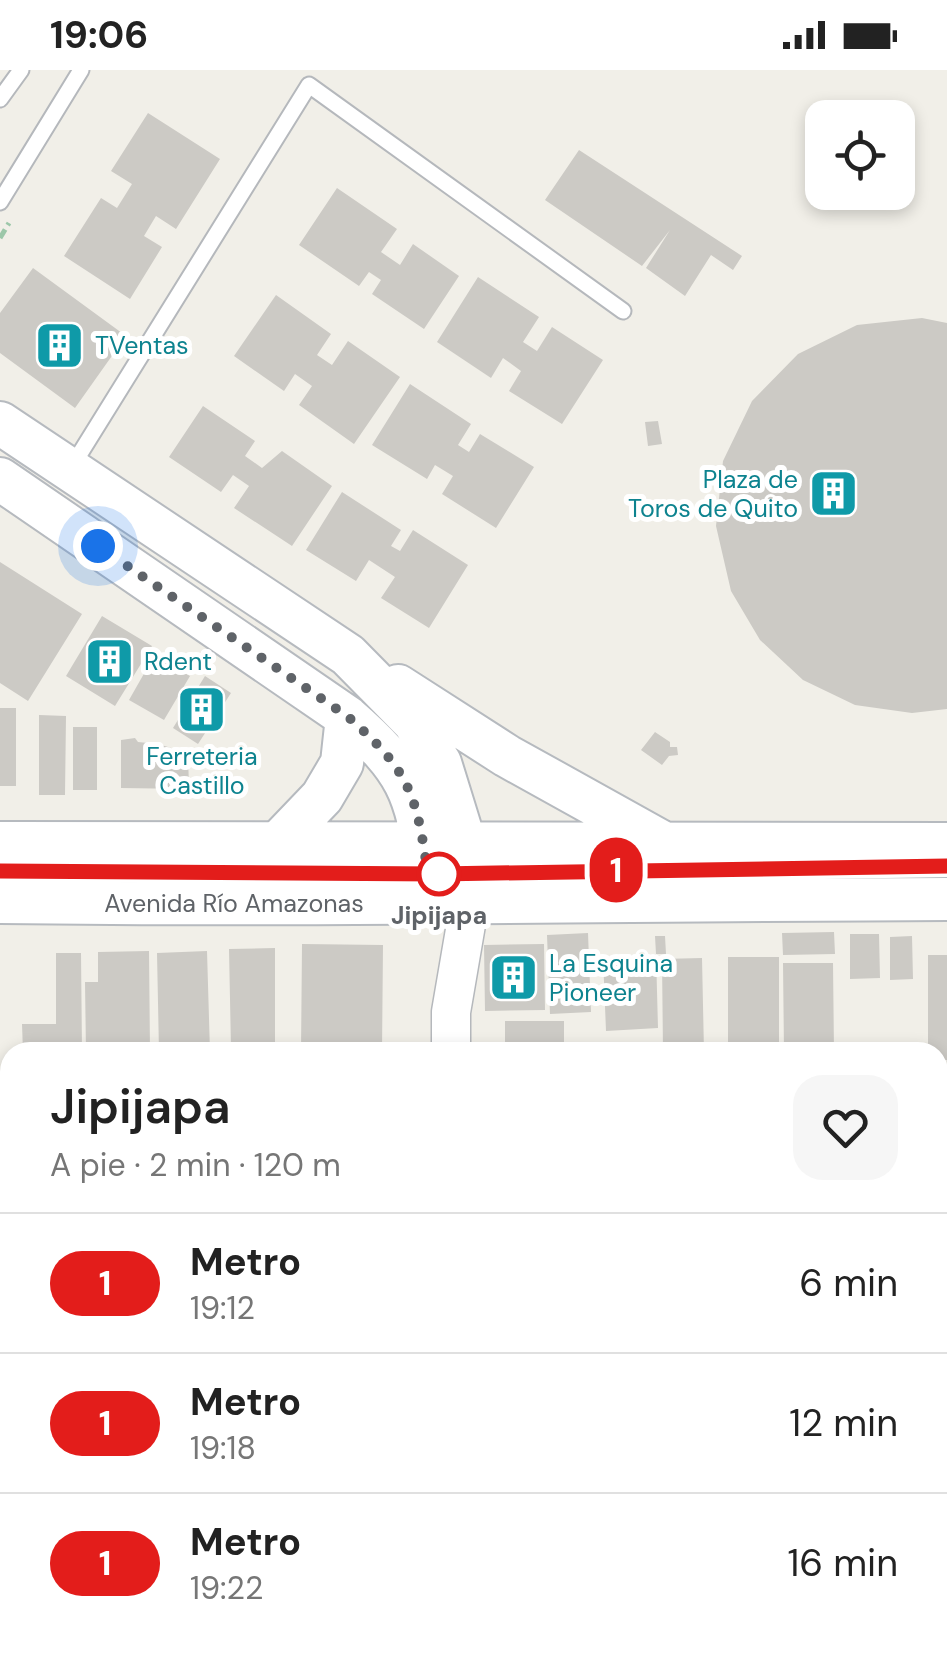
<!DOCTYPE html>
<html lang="es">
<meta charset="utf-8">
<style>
:root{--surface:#fff;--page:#f6f6f6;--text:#222;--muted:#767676;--line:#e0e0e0}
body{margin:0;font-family:"DM Sans",sans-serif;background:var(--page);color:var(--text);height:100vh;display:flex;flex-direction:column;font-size:38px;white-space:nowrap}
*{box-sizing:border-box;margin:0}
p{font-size:32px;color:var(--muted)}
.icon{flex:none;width:55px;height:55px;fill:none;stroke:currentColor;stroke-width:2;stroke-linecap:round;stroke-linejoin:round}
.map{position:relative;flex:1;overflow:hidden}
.details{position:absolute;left:0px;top:972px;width:948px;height:612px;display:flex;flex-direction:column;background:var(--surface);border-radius:30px 30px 0 0;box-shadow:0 5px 15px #0003}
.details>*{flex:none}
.badge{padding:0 20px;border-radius:32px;font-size:35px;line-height:65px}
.buttons{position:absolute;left:805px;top:30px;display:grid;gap:20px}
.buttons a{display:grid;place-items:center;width:110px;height:110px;border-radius:20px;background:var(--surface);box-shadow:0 5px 15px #0003;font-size:50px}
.you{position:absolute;width:50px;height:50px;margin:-25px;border:8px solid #fff;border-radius:50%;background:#1a73e8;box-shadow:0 0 0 15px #1a73e833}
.map>.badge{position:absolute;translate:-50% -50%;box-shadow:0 0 0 5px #fff}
.round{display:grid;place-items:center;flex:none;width:105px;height:105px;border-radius:30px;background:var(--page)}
.overview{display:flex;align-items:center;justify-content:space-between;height:170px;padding:0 50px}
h1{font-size:48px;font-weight:600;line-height:75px}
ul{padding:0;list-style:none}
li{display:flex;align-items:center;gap:30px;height:140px;padding:0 50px;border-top:2px solid var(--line)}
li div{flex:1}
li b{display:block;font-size:38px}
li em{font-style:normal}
li .badge{min-width:110px;font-weight:700;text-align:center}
.status{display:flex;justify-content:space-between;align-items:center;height:70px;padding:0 50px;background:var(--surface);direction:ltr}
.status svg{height:28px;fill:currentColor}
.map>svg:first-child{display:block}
.building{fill:#cccac5}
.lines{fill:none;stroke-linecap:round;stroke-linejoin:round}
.service-casing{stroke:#b5b8bc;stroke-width:19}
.minor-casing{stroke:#b5b8bc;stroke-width:34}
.tertiary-casing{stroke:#b5b8bc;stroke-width:41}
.secondary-casing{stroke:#b6babf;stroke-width:46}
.path{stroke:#9cc7a9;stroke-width:5;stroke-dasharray:10 5;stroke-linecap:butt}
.service{stroke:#fff;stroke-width:15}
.minor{stroke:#fff;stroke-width:30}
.tertiary{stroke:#fff;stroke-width:38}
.secondary{stroke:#fff;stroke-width:42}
.line-casing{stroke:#fff;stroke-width:22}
.line{stroke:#e31d1b;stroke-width:15}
.walk{stroke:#5f6368;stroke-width:10;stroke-dasharray:0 18}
.stop-dot{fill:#fff;stroke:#e31d1b;stroke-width:5}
.labels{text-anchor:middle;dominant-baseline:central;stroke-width:10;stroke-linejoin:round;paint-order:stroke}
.culture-label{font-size:25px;fill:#0d838f;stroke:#fff;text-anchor:start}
.street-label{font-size:25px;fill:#5f6368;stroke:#fff}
.stop-label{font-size:25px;font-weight:bold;fill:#5f6368;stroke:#fff}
</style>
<div class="status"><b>19:06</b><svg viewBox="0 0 49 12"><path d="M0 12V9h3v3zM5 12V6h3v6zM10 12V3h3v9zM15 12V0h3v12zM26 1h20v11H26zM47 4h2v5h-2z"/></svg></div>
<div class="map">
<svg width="947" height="1583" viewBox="0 0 947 1583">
<rect width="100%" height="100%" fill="#f1efe8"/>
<path class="building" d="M 148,43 L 220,89 L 176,159 L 156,146 L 144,166 L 162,177 L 130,229 L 64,186 L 101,128 L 117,138 L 132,114 L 111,101 Z
M 579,80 L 742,186 L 733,200 L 711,185 L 685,226 L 646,198 L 670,160 L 642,196 L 545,130 Z
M 337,118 L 397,159 L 381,182 L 400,195 L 413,174 L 459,206 L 424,259 L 372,224 L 381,210 L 369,202 L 359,216 L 299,175 Z
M 33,198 L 126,266 L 75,338 L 0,283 L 0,243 Z
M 478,207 L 539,247 L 523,272 L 537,281 L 552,257 L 603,290 L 562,354 L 509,321 L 521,301 L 503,288 L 491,308 L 437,272 Z
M 276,225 L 331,264 L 317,285 L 332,295 L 348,271 L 400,307 L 354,374 L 299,335 L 312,316 L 295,304 L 284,321 L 234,286 Z
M 922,248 L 947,253 L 947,639 L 912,643 L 855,635 L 803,610 L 760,570 L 731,521 L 716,456 L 723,391 L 752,331 L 798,284 L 857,255 Z
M 410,314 L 471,354 L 458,375 L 469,382 L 480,364 L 534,397 L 496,458 L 442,424 L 453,406 L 435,395 L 427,409 L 372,375 Z
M 203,336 L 255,371 L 245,386 L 262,398 L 282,381 L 332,416 L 292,476 L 234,438 L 249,416 L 233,405 L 221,422 L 169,387 Z
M 658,351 L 662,374 L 648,376 L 645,352 Z
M 342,422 L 401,460 L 391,476 L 400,481 L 413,460 L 468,495 L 429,558 L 381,528 L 395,507 L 369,490 L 356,511 L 306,480 Z
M 0,492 L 82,544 L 28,631 L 0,613 Z
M 102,546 L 152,576 L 115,636 L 66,606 Z
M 154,586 L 190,606 L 164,650 L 129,630 Z
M 205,606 L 231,623 L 198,674 L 173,658 Z
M 0,638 L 16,638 L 16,716 L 0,716 Z
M 39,645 L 66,646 L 65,725 L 39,725 Z
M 73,657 L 97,657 L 97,720 L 73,720 Z
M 655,662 L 670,672 L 670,677 L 677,677 L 678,685 L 669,686 L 662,695 L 641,680 Z
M 135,668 L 138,672 L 158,674 L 188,683 L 189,719 L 121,718 L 121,670 Z
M 834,862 L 835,884 L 783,885 L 782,863 Z
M 588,863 L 591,942 L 550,944 L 547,865 Z
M 850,864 L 879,864 L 880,908 L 850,909 Z
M 655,866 L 665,866 L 666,884 L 656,884 L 658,958 L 606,961 L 603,887 L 656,884 Z
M 912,866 L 913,909 L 890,910 L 890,867 Z
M 302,874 L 383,875 L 382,982 L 301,982 Z
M 544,874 L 545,940 L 485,941 L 484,875 Z
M 275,878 L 275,979 L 231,979 L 229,879 Z
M 149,881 L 150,982 L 86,982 L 85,912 L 98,912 L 98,882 Z
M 207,881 L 210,982 L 159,982 L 157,883 Z
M 56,883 L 81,883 L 82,982 L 23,982 L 22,954 L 56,954 Z
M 928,885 L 947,885 L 947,990 L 938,990 L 938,982 L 928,982 Z
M 728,887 L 779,887 L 779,982 L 728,982 Z
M 702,888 L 704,982 L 663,982 L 662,889 Z
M 783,893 L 833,893 L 834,982 L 784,982 Z
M 505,951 L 564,951 L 564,982 L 505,982 Z
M 940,1071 L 947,1071 L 947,1147 L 941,1147 Z
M 3,1238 L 5,1314 L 0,1314 L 0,1239 Z
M 939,1239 L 947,1239 L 947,1364 L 938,1364 Z
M 938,1406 L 947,1406 L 947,1515 L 938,1514 Z
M 5,1435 L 10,1435 L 10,1518 L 5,1518 Z
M 310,1575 L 359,1575 L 359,1583 L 311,1583 Z
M 362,1575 L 395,1576 L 400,1583 L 361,1583 Z"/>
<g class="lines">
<defs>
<path id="service" d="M 0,29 L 21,0
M 0,132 L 81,0
M 71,398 L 309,15 L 623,241"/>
<path id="minor" d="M 938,1189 L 947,1189
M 0,1195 L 10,1195
M 938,1546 L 947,1546
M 0,1548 L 10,1548"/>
<path id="tertiary" d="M 451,982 L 451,942 L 470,831
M 447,1583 L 447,1575"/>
<path id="secondary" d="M 0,353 L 348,585 L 414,652 L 440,693 L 465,774 L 468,800
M 0,409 L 347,647 C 407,699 416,721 427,799
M 398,616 L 507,686 L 660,771
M 0,773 L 947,774
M 278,773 L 322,727 L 342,693 L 347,647
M 0,832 C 316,836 631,830 947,829"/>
</defs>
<use href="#service" class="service-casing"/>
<use href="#minor" class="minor-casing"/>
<use href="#tertiary" class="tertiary-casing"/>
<use href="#secondary" class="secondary-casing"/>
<path class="path" d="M 0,168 L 9,153"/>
<use href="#service" class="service"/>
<use href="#minor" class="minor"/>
<use href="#tertiary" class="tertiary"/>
<use href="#secondary" class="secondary"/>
</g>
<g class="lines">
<defs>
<path id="line" d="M 0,801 L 438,804 L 947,796"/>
</defs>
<use href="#line" class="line-casing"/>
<use href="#line" class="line"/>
<path class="walk" d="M 98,476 L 347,646 C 410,701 417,725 428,806 L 439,804"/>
</g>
<defs>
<symbol id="building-square" viewBox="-11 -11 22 22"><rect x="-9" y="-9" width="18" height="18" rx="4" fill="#0f9aa8" stroke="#fff"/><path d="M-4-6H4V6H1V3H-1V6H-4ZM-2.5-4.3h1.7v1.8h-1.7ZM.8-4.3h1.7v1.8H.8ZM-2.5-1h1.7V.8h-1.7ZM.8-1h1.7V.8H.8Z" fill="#fff"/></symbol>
</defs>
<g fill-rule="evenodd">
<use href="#building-square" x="32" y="248" width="55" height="55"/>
<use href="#building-square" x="806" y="396" width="55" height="55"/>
<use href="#building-square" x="82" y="564" width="55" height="55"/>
<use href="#building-square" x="174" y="612" width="55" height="55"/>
<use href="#building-square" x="486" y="880" width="55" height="55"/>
</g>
<circle class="stop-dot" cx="439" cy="804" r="20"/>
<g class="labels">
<g class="culture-label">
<text x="95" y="275">TVentas</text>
<text x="798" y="409" text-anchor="end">Plaza de<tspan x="798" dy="29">Toros de Quito</tspan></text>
<text x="144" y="591">Rdent</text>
<text x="202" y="686" text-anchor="middle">Ferreteria<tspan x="202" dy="29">Castillo</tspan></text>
<text x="549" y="893">La Esquina<tspan x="549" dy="29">Pioneer</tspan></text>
</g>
<g class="street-label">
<text x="234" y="833">Avenida Río Amazonas</text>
</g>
<g class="stop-label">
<text x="439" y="845">Jipijapa</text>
</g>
</g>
</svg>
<div class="buttons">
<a><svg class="icon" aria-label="locate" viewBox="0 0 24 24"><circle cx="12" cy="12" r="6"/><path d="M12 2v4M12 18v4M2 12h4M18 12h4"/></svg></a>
</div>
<div class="you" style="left:98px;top:476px"></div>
<b class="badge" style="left:616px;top:800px;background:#e31d1b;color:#fff">1</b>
<section class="details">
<div class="overview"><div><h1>Jipijapa</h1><p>A pie · 2 min · 120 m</p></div><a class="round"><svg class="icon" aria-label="heart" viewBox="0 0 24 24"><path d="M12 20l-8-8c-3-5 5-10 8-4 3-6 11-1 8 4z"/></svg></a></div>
<ul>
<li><span class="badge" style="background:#e31d1b;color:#fff">1</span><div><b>Metro</b><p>19:12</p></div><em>6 min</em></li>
<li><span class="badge" style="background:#e31d1b;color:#fff">1</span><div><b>Metro</b><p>19:18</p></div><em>12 min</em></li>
<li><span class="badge" style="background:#e31d1b;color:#fff">1</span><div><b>Metro</b><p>19:22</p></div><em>16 min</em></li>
</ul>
</section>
</div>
